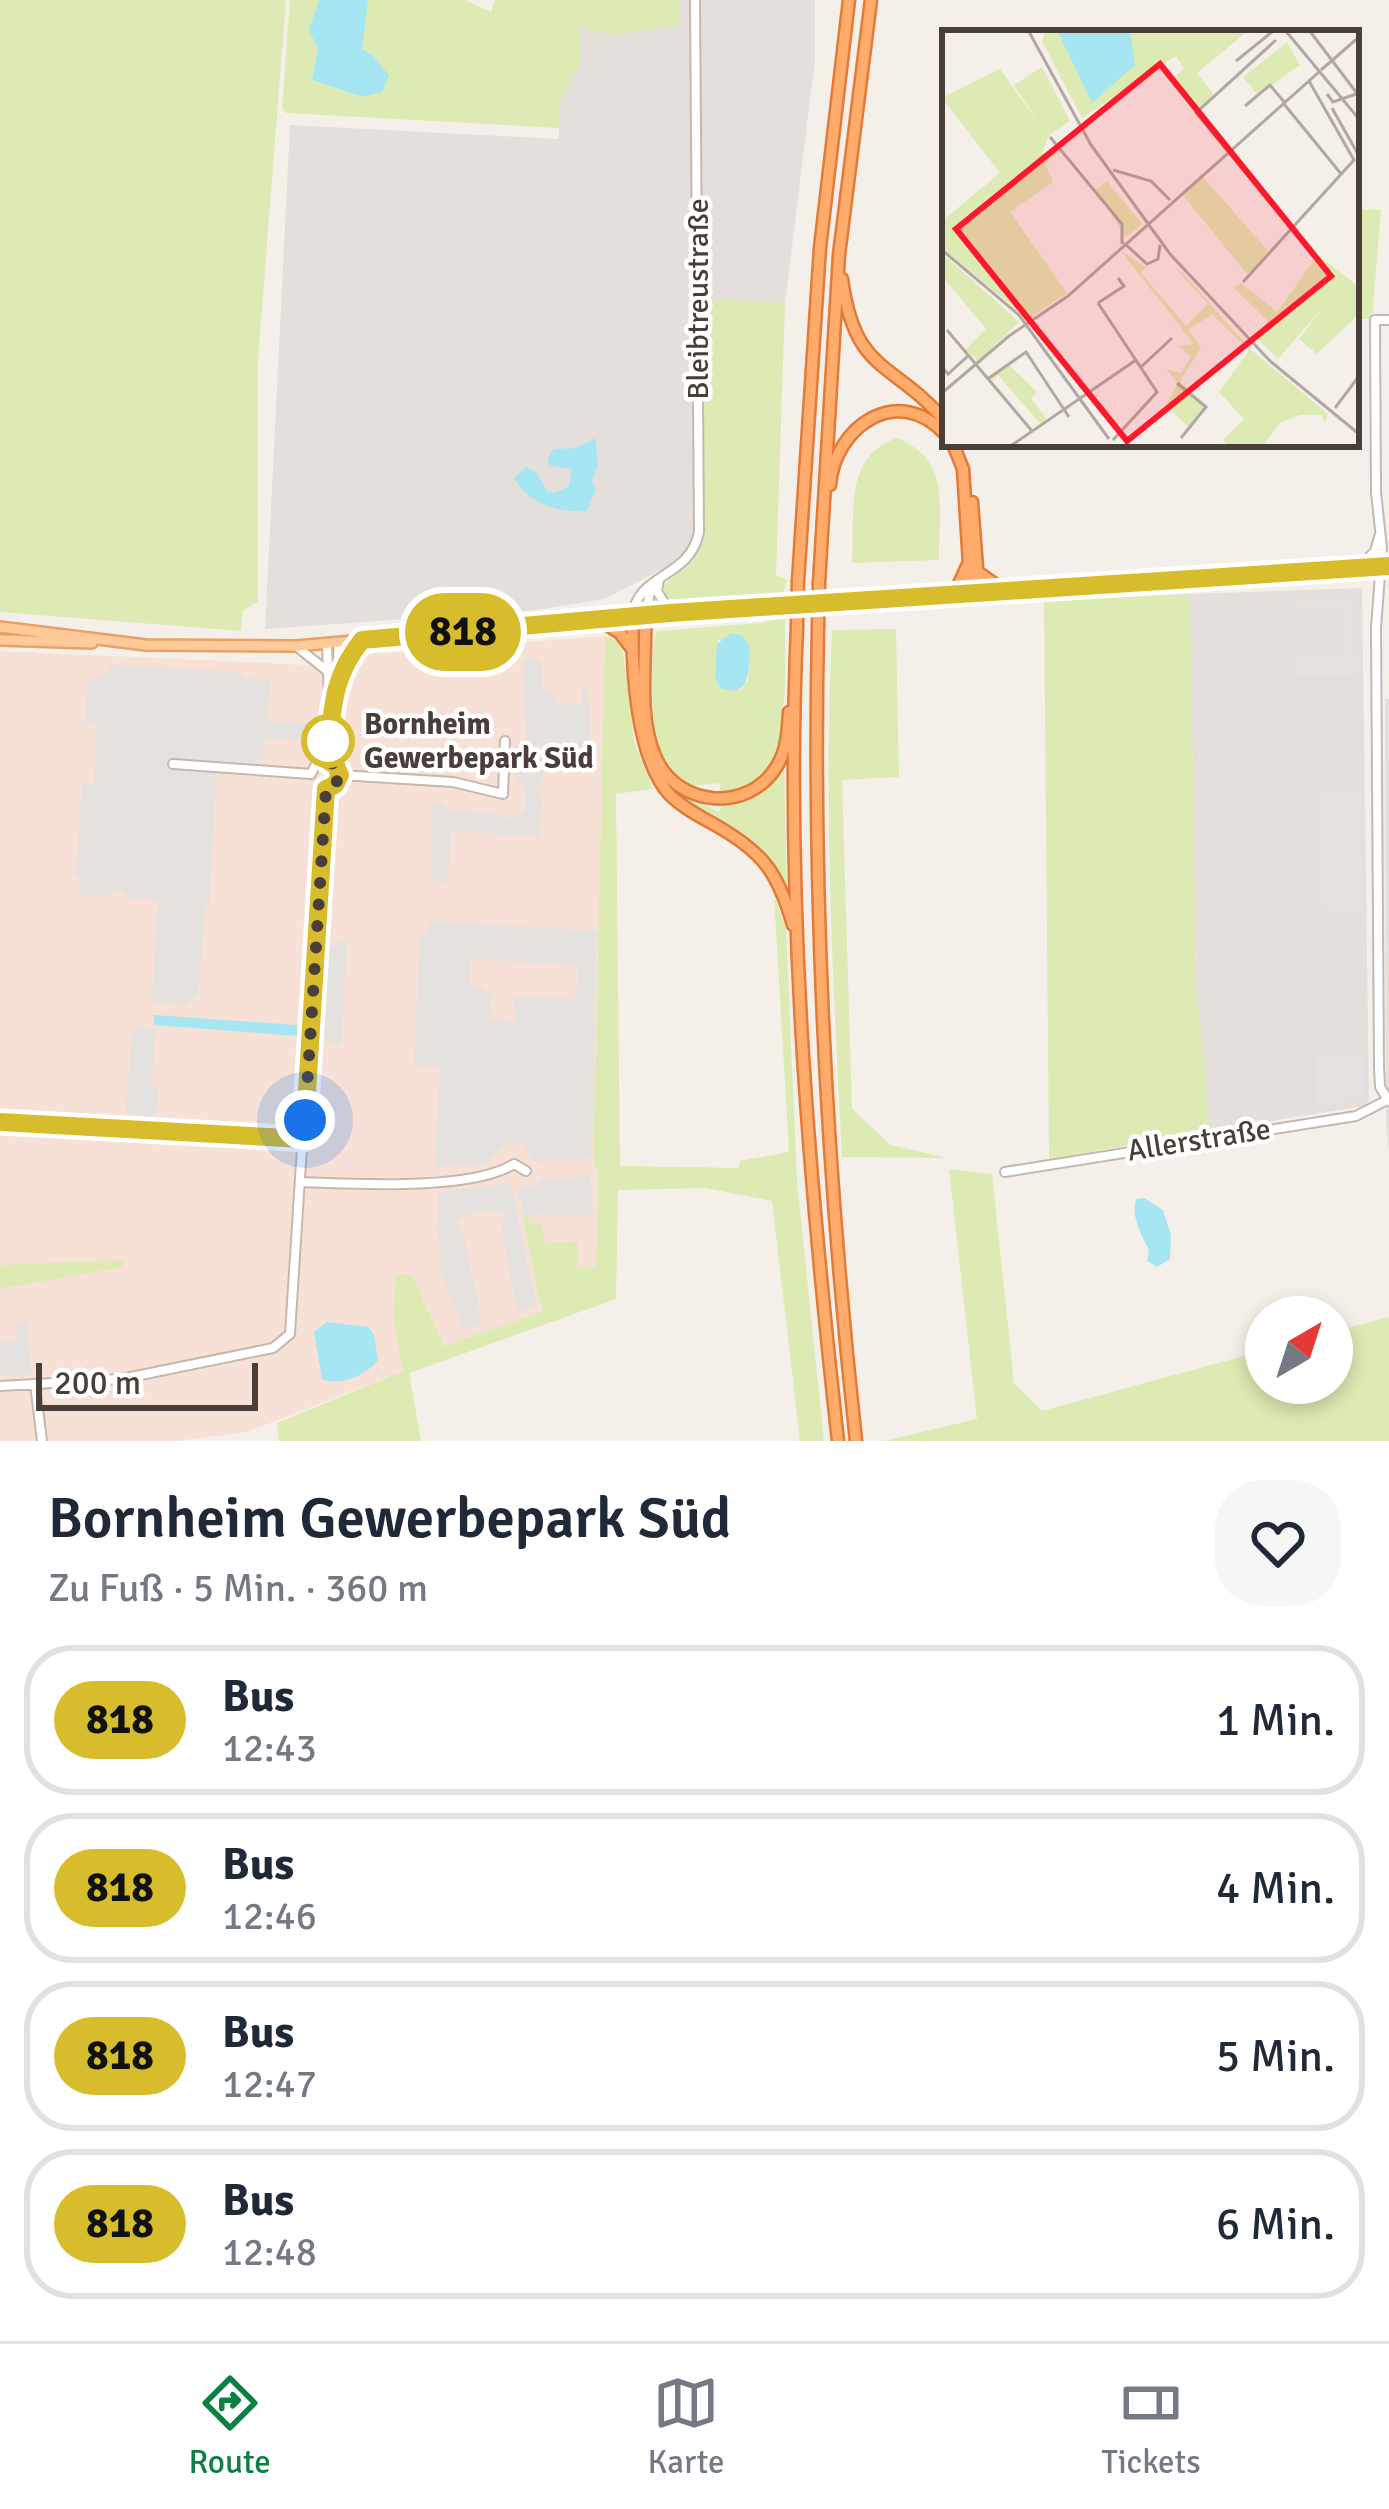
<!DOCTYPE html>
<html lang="de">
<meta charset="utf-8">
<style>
:root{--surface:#fff;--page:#f6f6f7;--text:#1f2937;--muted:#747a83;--line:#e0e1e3;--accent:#0b8043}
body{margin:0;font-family:Signika,sans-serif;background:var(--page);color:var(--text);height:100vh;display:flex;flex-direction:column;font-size:45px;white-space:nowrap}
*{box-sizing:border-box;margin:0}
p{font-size:39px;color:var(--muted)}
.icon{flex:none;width:66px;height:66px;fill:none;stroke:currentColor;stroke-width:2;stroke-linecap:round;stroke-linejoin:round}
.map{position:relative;height:1441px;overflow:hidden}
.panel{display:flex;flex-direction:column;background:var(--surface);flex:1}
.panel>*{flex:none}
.badge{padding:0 24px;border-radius:39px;font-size:42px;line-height:78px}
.needle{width:78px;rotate:39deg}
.controls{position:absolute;left:1245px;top:1296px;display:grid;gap:24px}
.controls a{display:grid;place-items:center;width:108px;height:108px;border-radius:50%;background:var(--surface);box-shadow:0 6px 18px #0003;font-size:60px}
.scale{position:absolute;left:36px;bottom:30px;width:222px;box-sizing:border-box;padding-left:12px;border:6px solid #4a3e38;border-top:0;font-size:33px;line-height:42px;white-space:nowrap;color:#4a3e38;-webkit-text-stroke:9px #fff;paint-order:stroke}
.you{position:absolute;width:60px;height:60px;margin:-30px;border:9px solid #fff;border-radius:50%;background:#1a73e8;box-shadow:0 0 0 18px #1a73e833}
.map>.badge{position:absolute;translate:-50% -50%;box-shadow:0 0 0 6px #fff}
.round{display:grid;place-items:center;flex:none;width:126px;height:126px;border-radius:48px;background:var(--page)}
.summary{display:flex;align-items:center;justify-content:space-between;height:204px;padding:0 48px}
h1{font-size:57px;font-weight:600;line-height:90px}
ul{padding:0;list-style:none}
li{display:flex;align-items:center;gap:36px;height:150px;margin:0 24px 18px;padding:0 24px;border:6px solid var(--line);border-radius:48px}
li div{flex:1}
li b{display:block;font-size:45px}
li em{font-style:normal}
li .badge{min-width:132px;font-weight:700;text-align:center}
.dock{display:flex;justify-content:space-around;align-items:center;height:168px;border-top:3px solid var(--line);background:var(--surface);font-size:33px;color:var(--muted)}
.dock a{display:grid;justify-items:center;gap:6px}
.dock .active{color:var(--accent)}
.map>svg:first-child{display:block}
.commercial{fill:#f7e1d6}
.industrial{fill:#e5dfdb}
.green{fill:#deeab3;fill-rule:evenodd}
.parking{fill:#e4e1df;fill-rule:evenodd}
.water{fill:#a6e5f2}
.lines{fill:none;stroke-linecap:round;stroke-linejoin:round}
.minor-casing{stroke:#c4b8af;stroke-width:12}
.major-casing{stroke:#e7a267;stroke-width:14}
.highway-casing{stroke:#e17b38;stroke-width:15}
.minor{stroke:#fff;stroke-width:8}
.major{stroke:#ffca9a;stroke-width:9}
.highway{stroke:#ffab6c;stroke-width:10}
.highway-bridge-casing{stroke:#e17b38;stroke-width:15;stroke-linecap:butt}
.highway-bridge{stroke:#ffab6c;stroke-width:10}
.line-casing{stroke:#fff;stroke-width:27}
.line{stroke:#d7bc2b;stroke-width:18}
.walk{stroke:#4a3e38;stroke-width:12;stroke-dasharray:0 21.6}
.stop-dot{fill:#fff;stroke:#d7bc2b;stroke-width:6}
.labels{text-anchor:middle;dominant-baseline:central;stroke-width:9;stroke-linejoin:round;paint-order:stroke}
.street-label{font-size:30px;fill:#4a3e38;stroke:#fff}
.stop-label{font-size:30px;font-weight:bold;fill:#4a3e38;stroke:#fff;text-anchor:start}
.inset-road{fill:none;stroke:#b1a8a3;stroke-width:3}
.view{fill:#fe182c;fill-opacity:0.15;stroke:#fe182c;stroke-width:6}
.inset-edge{fill:none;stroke:#4a3e38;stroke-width:6}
</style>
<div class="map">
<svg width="1389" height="1441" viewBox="0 0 1389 1441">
<rect width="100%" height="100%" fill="#f5efea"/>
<path class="commercial" d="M 605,636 L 593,1160 L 598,1171 L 596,1283 L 539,1304 L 542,1313 L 444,1346 L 412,1275 L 396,1274 L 393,1318 L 403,1371 L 247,1432 L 176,1441 L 0,1441 L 0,651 L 309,665 L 354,661 L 363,655 Z"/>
<path class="industrial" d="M 679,0 L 815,0 L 815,60 L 785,303 L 703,299 L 703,533 L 700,549 L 690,544 L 681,559 L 605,599 L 536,610 L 265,629 L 290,125 L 559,139 L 559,103 L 579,66 L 579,25 L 680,24 Z
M 1362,588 L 1369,1100 L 1364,1106 L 1210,1131 L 1196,985 L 1190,594 Z
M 1385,699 L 1389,699 L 1389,1152 L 1386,1123 Z"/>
<path class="green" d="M 0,0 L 286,0 L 258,360 L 258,601 L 243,611 L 241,631 L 0,612 Z
M 290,0 L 319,0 L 310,30 L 318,49 L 312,80 L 363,97 L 362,30 L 368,0 L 465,0 L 491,12 L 495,0 L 679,0 L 680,25 L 613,35 L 580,26 L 579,66 L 559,103 L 559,128 L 286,113 L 282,108 Z
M 1356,209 L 1381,210 L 1372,319 L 1356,319 Z
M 703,299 L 785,303 L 776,575 L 787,580 L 782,595 L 673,601 L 664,596 L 663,586 C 682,568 698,560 703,533 Z
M 897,438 C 953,461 938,508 939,560 L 852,563 C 855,515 843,456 897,438 Z
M 1190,594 L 1196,985 L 1210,1131 L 1049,1159 L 1044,601 Z
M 785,616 C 784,657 792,744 762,775 C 753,785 733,789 719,794 L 721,783 L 690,786 C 683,781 673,774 668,767 C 649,741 650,666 655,635 L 657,631 L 761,623 ZM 718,640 L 749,644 L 748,680 L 741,689 L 720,688 L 715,678 Z
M 896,629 L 899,777 L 842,780 L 852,1109 L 891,1145 L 947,1158 L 842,1157 C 833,982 823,805 832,630 Z
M 605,636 L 622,643 L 634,741 L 653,789 L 616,794 L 620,1166 L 739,1168 L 740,1161 L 789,1152 L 774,896 L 786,928 L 797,1181 L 824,1441 L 800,1441 L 772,1201 L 706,1188 L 618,1190 L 616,1299 L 409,1373 L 421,1441 L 279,1441 L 277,1423 L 403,1371 L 393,1318 L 396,1274 L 412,1275 L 444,1346 L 542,1312 L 523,1218 L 528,1217 L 530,1225 L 541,1223 L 545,1243 L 577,1242 L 577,1268 L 596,1267 L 598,1172 L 593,1160 Z
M 784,761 L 787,888 C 780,877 774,864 766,855 C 739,826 699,815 671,787 L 672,784 L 686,796 L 719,812 L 724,803 L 739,798 Z
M 949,1169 L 992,1174 L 1014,1383 L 1042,1411 L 1266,1350 L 1266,1383 L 1332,1383 L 1332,1332 L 1389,1317 L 1389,1441 L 884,1441 L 977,1419 Z
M 124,1260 L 122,1267 L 0,1289 L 0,1265 Z"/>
<path class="parking" d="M 1294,595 L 1352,595 L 1353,600 L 1358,600 L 1359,676 L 1294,676 L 1294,656 L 1343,656 L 1343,614 L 1294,613 Z
M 529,657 L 541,660 L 542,688 L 553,694 L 556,704 L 582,704 L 582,690 L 588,690 L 591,743 L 583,743 L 583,748 L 526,744 L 523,660 Z
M 111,665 L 241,672 L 242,678 L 270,680 L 267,721 L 307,724 L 306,741 L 265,739 L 263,758 L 251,763 L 221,761 L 216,777 L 209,906 L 205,907 L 198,996 L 189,999 L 188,1005 L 152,1003 L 158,900 L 126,898 L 126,891 L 111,890 L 110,897 L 79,895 L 82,876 L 76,875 L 82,784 L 94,784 L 97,724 L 85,722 L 88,682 L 111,670 Z
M 510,746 L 589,752 L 589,763 L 545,760 L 543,780 L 535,787 L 542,798 L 539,836 L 451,831 L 448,882 L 432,881 L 432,802 L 445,803 L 449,815 L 450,810 L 490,813 L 507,818 L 521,814 L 526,807 L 526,788 L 514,775 L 508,774 Z
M 1320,793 L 1361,793 L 1362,912 L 1321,911 Z
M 428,921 L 597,931 L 592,1158 L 533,1162 L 523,1144 L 506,1143 L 484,1165 L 435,1167 L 440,1067 L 414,1065 L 420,934 L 427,933 ZM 471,959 L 578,965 L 576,999 L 514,996 L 516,1021 L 488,1019 L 492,994 L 486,994 L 486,988 L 469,986 Z
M 336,942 L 347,942 L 341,1046 L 324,1040 L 330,946 L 335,946 Z
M 137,1027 L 156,1029 L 151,1088 L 158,1089 L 156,1119 L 126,1112 L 132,1034 L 136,1034 Z
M 1316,1057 L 1364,1057 L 1364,1095 L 1356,1101 L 1317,1106 Z
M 590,1176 L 593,1216 L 547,1217 L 545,1213 L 524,1217 L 518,1187 L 540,1186 L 540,1180 Z
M 511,1184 L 536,1305 L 517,1311 L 502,1229 L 504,1211 L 473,1212 L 456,1222 L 464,1236 L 482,1323 L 463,1329 L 438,1264 L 442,1259 L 437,1231 L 439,1191 Z
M 16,1323 L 26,1323 L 32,1374 L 0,1376 L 0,1342 L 17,1341 Z"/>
<path class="water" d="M 319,0 L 368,0 L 362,49 L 372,55 L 389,75 L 382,92 L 363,97 L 312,80 L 318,49 L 309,30 Z
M 595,438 L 598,464 L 592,482 L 596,490 L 587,511 C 558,513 528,504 514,478 L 526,467 L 537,473 L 547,491 L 555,493 L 569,486 L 572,469 L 549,465 L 548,458 L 554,449 L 576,448 Z
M 731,633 L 741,635 L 749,644 C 749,668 752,699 720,688 L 715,678 L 717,644 Z
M 154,1015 L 297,1025 L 297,1036 L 154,1025 Z
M 1144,1198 L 1163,1210 L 1171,1235 L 1170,1259 L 1157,1267 L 1147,1261 L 1149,1250 C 1141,1234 1131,1218 1136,1199 Z
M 327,1322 L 368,1327 L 374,1335 L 378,1360 C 367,1375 340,1387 322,1379 L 314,1332 Z"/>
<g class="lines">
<defs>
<path id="minor" d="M 1389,320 L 1375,320 L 1375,326 L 1376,492 L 1382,548 L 1376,628 L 1379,1066 L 1380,1087 L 1389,1101
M 1359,568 L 1375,551 L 1379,537
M 659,580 L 657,591 L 670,613
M 645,615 L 652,584
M 633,616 C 636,573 690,579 699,532 L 695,0
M 327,643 L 329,701
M 296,646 L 326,670
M 342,667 L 362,641
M 327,761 L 339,674 L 338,642
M 173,764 L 311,774
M 311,774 L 316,764 L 327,761 L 336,766 L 340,775
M 340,775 L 453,782 L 503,794 L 505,741
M 0,1122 L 304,1139
M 1005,1172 L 1356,1116 L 1387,1100
M 302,1182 C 355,1184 471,1191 514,1164 L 526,1171
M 35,1384 L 42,1441
M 0,1386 L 121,1379 L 273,1348 L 290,1334 L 325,789 L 335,785 L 340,775"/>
<path id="major" d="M 0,627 L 146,645 L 296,646 L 670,613 L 1389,566
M 0,640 L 92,643"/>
<path id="highway" d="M 842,279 C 855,375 893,360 945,421
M 953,444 L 963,469 L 971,595
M 830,485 C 835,426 898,383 945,434
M 972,502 L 979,594
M 978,572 L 1006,592
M 798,581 L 820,248 L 849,0
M 819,583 L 839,255 L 871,0
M 942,597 L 958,586 L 967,566
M 645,615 C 647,659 637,714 655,756 C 676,807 748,814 777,766 C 787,749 788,731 789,712
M 633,616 C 631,665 636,759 670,795 C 683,808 701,817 717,826 C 764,853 778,873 793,925
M 599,620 L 620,633 L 632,649
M 818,626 C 812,901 826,1168 856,1441
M 797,627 C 785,899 808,1171 838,1441"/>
</defs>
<use href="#minor" class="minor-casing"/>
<use href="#major" class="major-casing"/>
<use href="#highway" class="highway-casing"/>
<use href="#minor" class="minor"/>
<use href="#major" class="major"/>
<use href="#highway" class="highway"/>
<defs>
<path id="highway-bridge" d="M 818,626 L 819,583
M 797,627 L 798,581"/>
</defs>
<use href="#highway-bridge" class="highway-bridge-casing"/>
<use href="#highway-bridge" class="highway-bridge"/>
</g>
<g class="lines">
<defs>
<path id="line" d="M 0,1122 L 304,1139 L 326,789 L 335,785 L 340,775 L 336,766 L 327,760 C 333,712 330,680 362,640 L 670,613 L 1389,566"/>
</defs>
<use href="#line" class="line-casing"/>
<use href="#line" class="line"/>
<path class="walk" d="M 305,1120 L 326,789 L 335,785 L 340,775 L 336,766 L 327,760 L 328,741"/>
</g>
<circle class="stop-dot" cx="328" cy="741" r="24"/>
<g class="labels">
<g class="street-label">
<text transform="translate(698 299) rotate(-90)">Bleibtreustraße</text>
<text transform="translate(1199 1140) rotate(-9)">Allerstraße</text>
</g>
<g class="stop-label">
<text x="364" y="724">Bornheim<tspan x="364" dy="34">Gewerbepark Süd</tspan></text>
</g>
</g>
<g transform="translate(942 30)">
<rect width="417" height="417" fill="#f5efea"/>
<path d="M 104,0 L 200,1 L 307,0 L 255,43 L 273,66 L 254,81 L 232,48 L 242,38 L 234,26 L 140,88 L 100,11 ZM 345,12 L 358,35 L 316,65 L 301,47 ZM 100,37 L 128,91 L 107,105 L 100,123 L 117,122 L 103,134 L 111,152 L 68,182 L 125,263 L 86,289 L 0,218 L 0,191 L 58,143 L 0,68 L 58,39 L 99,96 L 72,55 ZM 259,145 L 326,221 L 306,245 L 239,163 ZM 165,151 L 200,194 L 184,207 L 153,160 ZM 179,221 L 204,237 L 199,243 L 244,296 L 266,274 L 234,239 L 240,242 L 307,318 L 386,384 L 382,393 L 380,385 L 358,385 L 339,392 L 320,417 L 287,417 L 281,410 L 302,389 L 277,362 L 307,320 L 270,284 L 246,300 L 259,317 L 238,352 L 264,375 L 246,397 L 224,375 L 236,353 L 224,339 L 239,343 L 249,327 L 236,316 L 252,314 ZM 0,223 L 77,292 L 36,331 L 23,320 L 44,299 L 0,246 ZM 376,225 L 417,257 L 417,284 L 375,324 L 357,309 L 382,276 L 336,329 L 313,307 L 326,291 L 292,258 L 299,253 L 335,282 ZM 66,334 L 95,362 L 89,368 L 106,391 L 99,395 L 56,345 L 51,351 L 49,348 Z" fill="#deeab3"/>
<path d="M 115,0 L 188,0 L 193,35 L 150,73 Z" fill="#a6e5f2"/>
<path class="inset-road" d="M 86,0 L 149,115 L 228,224 L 328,331 L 417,404M 343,0 L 417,89M 367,0 L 417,66M 334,10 L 254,83 L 348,196M 294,31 L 330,2M 379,40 L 417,7M 385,64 L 391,72 L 417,63M 342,74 L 400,145M 303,76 L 328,55 L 343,73M 390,78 L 417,126M 108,107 L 180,194 L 180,214M 171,140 L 209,151 L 228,170M 182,213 L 205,234 L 216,229 L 218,215M 0,220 L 77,285 L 167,409M 301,252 L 412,130 L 367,51M 156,273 L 215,362 L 171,410M 156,273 L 182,256 L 176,248M 5,300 L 90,401M 64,308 L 126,266 L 377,42M 0,337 L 6,344 L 27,325M 199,337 L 230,308M 47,348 L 84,322 L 127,387M 235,353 L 264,377 L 239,408M 0,363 L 67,306M 393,378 L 417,346M 67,417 L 194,330"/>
<path class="view" d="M 218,34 L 389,246 L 185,411 L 14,199 Z"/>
<rect width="417" height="417" class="inset-edge"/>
</g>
</svg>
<div class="controls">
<a><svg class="needle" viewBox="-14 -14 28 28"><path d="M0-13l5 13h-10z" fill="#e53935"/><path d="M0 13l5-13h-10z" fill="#747a83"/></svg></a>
</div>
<div class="scale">200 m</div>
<div class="you" style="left:305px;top:1120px"></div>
<b class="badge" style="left:463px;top:632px;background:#d7bc2b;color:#111">818</b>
</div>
<section class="panel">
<div class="summary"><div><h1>Bornheim Gewerbepark Süd</h1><p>Zu Fuß · 5 Min. · 360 m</p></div><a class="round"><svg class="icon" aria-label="heart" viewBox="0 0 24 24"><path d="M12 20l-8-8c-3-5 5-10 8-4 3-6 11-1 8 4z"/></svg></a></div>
<ul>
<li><span class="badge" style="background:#d7bc2b;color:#111">818</span><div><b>Bus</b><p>12:43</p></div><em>1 Min.</em></li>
<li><span class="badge" style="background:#d7bc2b;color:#111">818</span><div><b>Bus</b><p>12:46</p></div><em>4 Min.</em></li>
<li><span class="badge" style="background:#d7bc2b;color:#111">818</span><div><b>Bus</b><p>12:47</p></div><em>5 Min.</em></li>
<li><span class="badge" style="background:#d7bc2b;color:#111">818</span><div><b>Bus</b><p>12:48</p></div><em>6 Min.</em></li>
</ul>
</section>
<nav class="dock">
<a class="active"><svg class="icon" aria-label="directions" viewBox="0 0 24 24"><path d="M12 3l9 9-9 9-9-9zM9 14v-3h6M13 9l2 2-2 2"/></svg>Route</a>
<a><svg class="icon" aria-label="map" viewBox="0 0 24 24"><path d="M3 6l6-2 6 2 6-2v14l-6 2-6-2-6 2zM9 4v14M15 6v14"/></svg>Karte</a>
<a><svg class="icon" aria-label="tickets" viewBox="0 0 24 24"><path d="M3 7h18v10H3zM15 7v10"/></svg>Tickets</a>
</nav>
